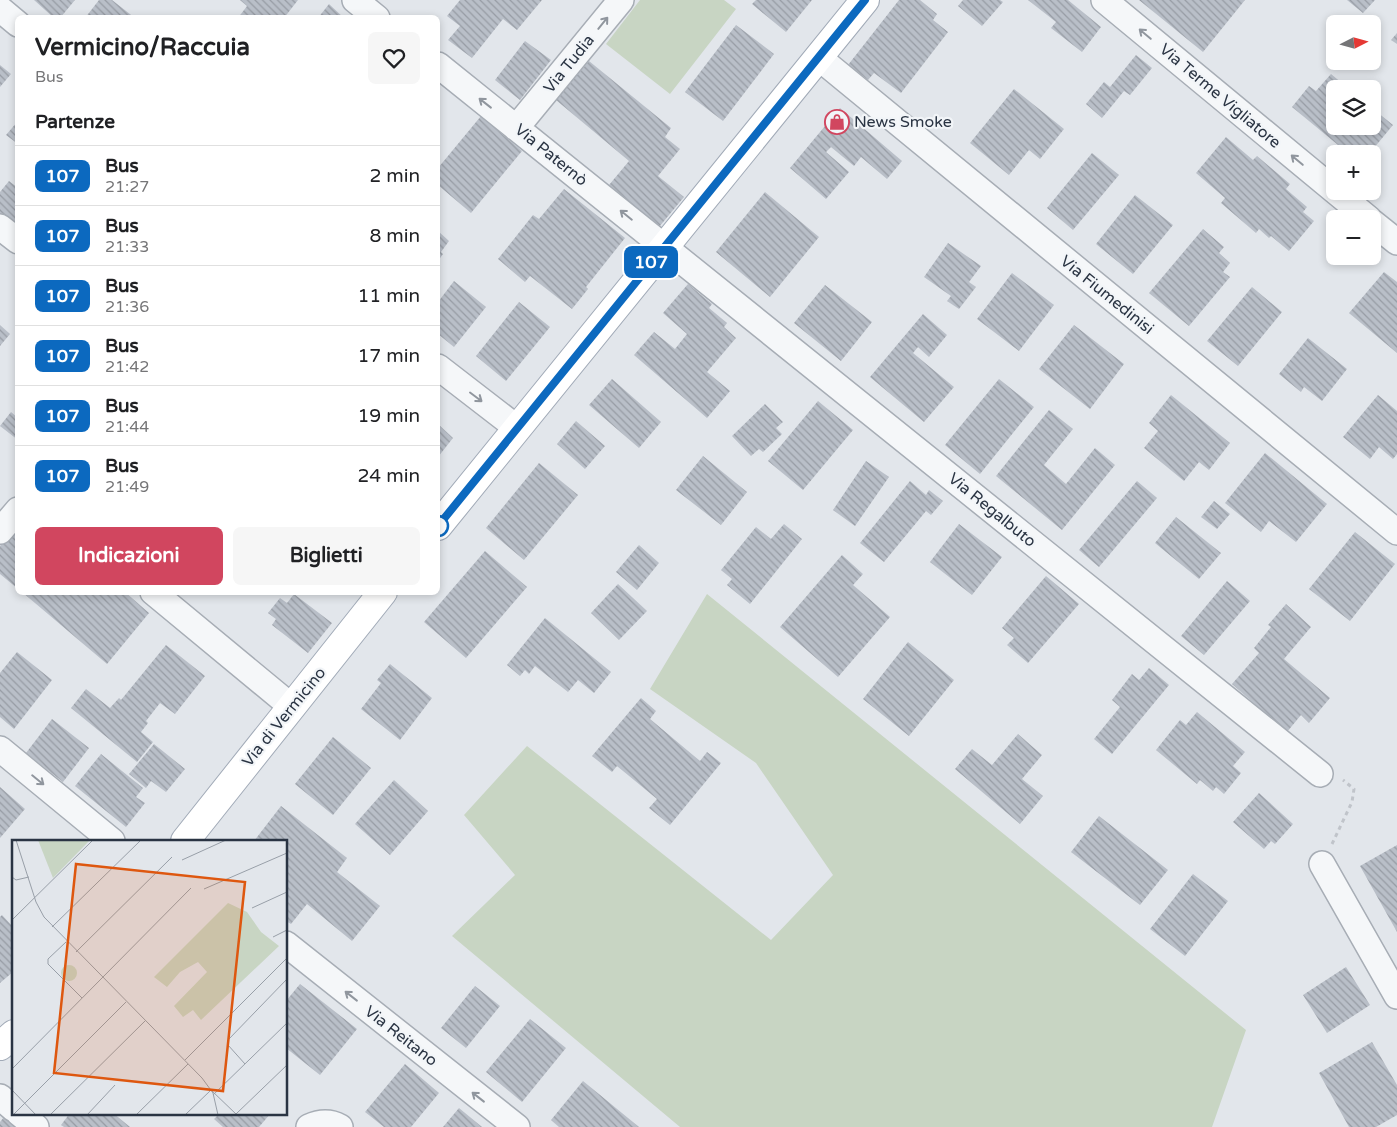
<!DOCTYPE html>
<html lang="it">
<meta charset="utf-8">
<style>
:root{--surface:#fff;--page:#f6f6f6;--text:#202124;--muted:#757577;--line:#e0e0e0;--accent:#d1465f}
body{margin:0;font-family:"Varela Round",sans-serif;background:var(--page);color:var(--text);height:100vh;display:flex;flex-direction:column;font-size:19px;white-space:nowrap}
*{box-sizing:border-box;margin:0}
p{font-size:16px;color:var(--muted)}
.icon{flex:none;width:28px;height:28px;fill:none;stroke:currentColor;stroke-width:2;stroke-linecap:round;stroke-linejoin:round}
.map{position:relative;flex:1;overflow:hidden}
.sheet{position:absolute;left:15px;top:15px;width:425px;height:580px;display:flex;flex-direction:column;background:var(--surface);border-radius:8px;box-shadow:0 2px 8px #0003}
.sheet>*{flex:none}
.badge{padding:0 10px;border-radius:8px;font-size:18px;line-height:32px}
.needle{width:32px;rotate:84deg}
.buttons{position:absolute;left:1326px;top:15px;display:grid;gap:10px}
.buttons a{display:grid;place-items:center;width:55px;height:55px;border-radius:8px;background:var(--surface);box-shadow:0 2px 8px #0003;font-size:25px}
.map>.badge{position:absolute;translate:-50% -50%;box-shadow:0 0 0 2px #fff}
h2{padding:0 20px;font-size:19px;line-height:45px}
.round{display:grid;place-items:center;flex:none;width:52px;height:52px;border-radius:8px;background:var(--page)}
.summary{display:flex;align-items:center;justify-content:space-between;height:85px;padding:0 20px}
h1{font-size:24px;font-weight:700;line-height:38px}
.action{display:flex;gap:10px;margin-top:auto;padding:10px 20px}
.action a{flex:1;height:58px;border-radius:8px;background:var(--accent);color:#fff;font-size:20px;font-weight:700;line-height:58px;text-align:center}
.action a+a{background:var(--page);color:var(--text)}
ul{padding:0;list-style:none}
li{display:flex;align-items:center;gap:15px;height:60px;padding:0 20px;border-top:1px solid var(--line)}
li div{flex:1}
li b{display:block;font-size:19px}
li em{font-style:normal}
li .badge{min-width:55px;font-weight:700;text-align:center}
.map>svg:first-child{display:block}
.green{fill:#c8d5c3}
.building{fill:url(#building-back-hatch)}
.lines{fill:none;stroke-linecap:round;stroke-linejoin:round}
.minor-casing{stroke:#a7adb5;stroke-width:28}
.major-casing{stroke:#a1aab7;stroke-width:30}
.path{stroke:#c0c4ca;stroke-width:3;stroke-dasharray:4 4;stroke-linecap:butt}
.minor{stroke:#f5f7f9;stroke-width:25}
.major{stroke:#fff;stroke-width:28}
.oneway{stroke:#90969e}
.line-casing{stroke:#fff;stroke-width:11}
.line{stroke:#0c69bf;stroke-width:8}
.stop-dot{fill:#fff;stroke:#0c69bf;stroke-width:2.5}
.labels{text-anchor:middle;dominant-baseline:central;stroke-width:4.5;stroke-linejoin:round;paint-order:stroke}
.street-label{font-size:16px;fill:#2a3443;stroke:#f2f5f8}
.poi-label{font-size:16px;fill:#2a3443;stroke:#f2f5f8;text-anchor:start}
.inset-road{fill:none;stroke:#989fa8;stroke-width:1}
.view{fill:#de570f;fill-opacity:0.15;stroke:#de570f;stroke-width:2.5}
.inset-edge{fill:none;stroke:#2a3443;stroke-width:2.5}
</style>
<div class="map">
<svg width="1397" height="1127" viewBox="0 0 1397 1127">
<defs>
<pattern id="building-back-hatch" width="6" height="6" patternUnits="userSpaceOnUse" patternTransform="scale(1.25)"><rect width="6" height="6" fill="#b9bfc8"/><path d="M-1 5l2 2M0 0l6 6M5-1l2 2" fill="none" stroke="#979ca4"/></pattern>
</defs>
<rect width="100%" height="100%" fill="#e2e6eb"/>
<path class="green" d="M 640,0 L 724,0 L 736,9 L 670,94 L 606,44 Z
M 707,594 L 1246,1030 L 1212,1127 L 680,1127 L 452,936 L 515,875 L 464,815 L 527,746 L 771,940 L 833,875 L 756,763 L 650,689 Z"/>
<path class="building" d="M 34,0 L 75,0 L 60,18 L 54,18 Z
M 99,0 L 112,0 L 135,18 L 85,18 Z
M 240,0 L 298,0 L 284,18 L 238,18 L 247,6 Z
M 460,0 L 542,0 L 517,30 L 503,19 L 472,58 L 448,40 L 460,26 L 447,16 Z
M 756,0 L 812,0 L 786,32 L 752,4 Z
M 899,0 L 920,0 L 937,14 L 933,20 L 948,32 L 901,93 L 874,73 L 868,80 L 848,65 Z
M 963,0 L 1000,0 L 1003,2 L 982,26 L 958,6 Z
M 1028,0 L 1068,0 L 1101,27 L 1082,52 L 1051,28 L 1056,22 Z
M 1139,0 L 1245,0 L 1203,52 Z
M 1347,0 L 1375,0 L 1363,13 Z
M 329,4 L 344,18 L 318,18 Z
M 736,25 L 774,54 L 723,121 L 685,92 Z
M 1397,33 L 1397,44 L 1391,40 Z
M 525,41 L 551,60 L 520,100 L 495,80 Z
M 1136,55 L 1152,68 L 1130,95 L 1124,91 L 1102,118 L 1086,104 L 1104,82 L 1110,87 Z
M 589,61 L 671,128 L 665,137 L 680,149 L 658,176 L 684,197 L 659,227 L 609,185 L 629,161 L 556,100 Z
M 0,65 L 11,74 L 0,87 Z
M 1331,74 L 1349,89 L 1335,89 L 1335,126 L 1372,126 L 1372,108 L 1393,125 L 1369,154 L 1349,154 L 1292,107 L 1309,86 L 1316,91 Z
M 1014,89 L 1064,129 L 1040,159 L 1029,150 L 1009,175 L 970,143 Z
M 840,108 L 902,161 L 887,179 L 861,157 L 854,166 L 831,147 L 826,152 L 849,172 L 826,199 L 790,168 Z
M 481,116 L 522,151 L 471,213 L 438,185 L 438,168 Z
M 18,121 L 18,144 L 6,135 Z
M 1226,137 L 1253,160 L 1257,156 L 1290,184 L 1286,189 L 1307,207 L 1303,212 L 1314,221 L 1289,251 L 1271,236 L 1269,238 L 1259,229 L 1256,233 L 1221,203 L 1225,198 L 1196,173 Z
M 1092,153 L 1119,175 L 1073,230 L 1047,208 Z
M 9,181 L 18,188 L 18,229 L 0,220 L 0,192 Z
M 564,189 L 625,238 L 586,287 L 588,289 L 572,309 L 530,276 L 525,282 L 498,259 L 533,215 L 539,219 Z
M 765,192 L 819,237 L 770,297 L 716,252 Z
M 1135,195 L 1173,225 L 1133,274 L 1096,244 Z
M 1203,229 L 1224,247 L 1219,253 L 1230,263 L 1223,272 L 1230,277 L 1189,326 L 1149,293 Z
M 438,231 L 449,241 L 441,252 L 443,254 L 438,261 Z
M 948,243 L 981,266 L 969,282 L 976,287 L 959,309 L 947,301 L 951,296 L 924,277 Z
M 1384,272 L 1397,282 L 1397,353 L 1349,313 Z
M 1012,273 L 1054,305 L 1019,351 L 977,319 Z
M 454,281 L 486,307 L 454,347 L 438,334 L 438,302 Z
M 688,284 L 712,304 L 709,308 L 727,323 L 724,327 L 736,338 L 707,372 L 730,391 L 707,418 L 634,355 L 654,332 L 675,349 L 687,334 L 663,313 Z
M 825,285 L 872,322 L 841,361 L 794,323 Z
M 1252,287 L 1282,312 L 1238,366 L 1207,341 Z
M 519,302 L 550,327 L 506,381 L 476,356 Z
M 923,314 L 947,335 L 929,357 L 918,347 L 913,353 L 954,387 L 924,422 L 870,377 Z
M 0,325 L 10,334 L 0,346 Z
M 1074,325 L 1124,364 L 1090,409 L 1039,369 Z
M 1308,338 L 1347,369 L 1322,401 L 1304,387 L 1301,392 L 1279,374 Z
M 612,379 L 661,422 L 639,448 L 589,405 Z
M 999,379 L 1034,407 L 980,474 L 945,445 Z
M 1171,395 L 1230,443 L 1209,470 L 1199,462 L 1184,481 L 1144,448 L 1158,431 L 1149,423 Z
M 1378,395 L 1397,411 L 1397,454 L 1393,459 L 1379,447 L 1370,459 L 1343,437 Z
M 818,401 L 853,430 L 803,490 L 768,461 Z
M 765,404 L 783,422 L 776,428 L 782,434 L 763,452 L 759,449 L 751,456 L 732,436 Z
M 1049,410 L 1073,429 L 1044,465 L 1066,484 L 1095,448 L 1115,465 L 1062,530 L 996,476 Z
M 11,412 L 18,418 L 18,440 L 0,426 Z
M 576,421 L 605,446 L 585,469 L 557,444 Z
M 438,424 L 453,438 L 438,457 Z
M 1265,453 L 1327,504 L 1296,542 L 1269,521 L 1261,532 L 1225,503 Z
M 703,456 L 747,492 L 721,525 L 676,490 Z
M 866,461 L 889,477 L 855,526 L 833,510 Z
M 539,463 L 578,495 L 524,560 L 486,528 Z
M 910,481 L 926,495 L 929,490 L 943,501 L 931,515 L 926,511 L 884,562 L 860,543 Z
M 1137,481 L 1157,498 L 1099,567 L 1079,550 Z
M 1214,501 L 1230,514 L 1217,529 L 1201,517 Z
M 1176,517 L 1221,553 L 1199,579 L 1155,543 Z
M 784,524 L 802,539 L 750,604 L 727,585 L 732,579 L 721,570 L 756,527 L 771,539 Z
M 959,524 L 1002,557 L 972,595 L 930,562 Z
M 18,525 L 18,589 L 0,574 L 0,546 Z
M 1355,532 L 1395,564 L 1350,621 L 1309,589 Z
M 639,545 L 659,563 L 637,590 L 616,572 Z
M 485,551 L 527,587 L 466,658 L 424,622 Z
M 842,555 L 863,574 L 853,585 L 890,617 L 838,677 L 780,627 Z
M 1046,576 L 1079,604 L 1028,663 L 1007,645 L 1014,638 L 1002,628 Z
M 1227,581 L 1250,601 L 1204,655 L 1181,636 Z
M 618,584 L 647,611 L 619,640 L 591,613 Z
M 22,592 L 125,592 L 149,613 L 107,664 Z
M 294,594 L 332,623 L 308,653 L 272,625 L 276,619 L 268,613 L 280,598 L 287,603 Z
M 1286,604 L 1311,627 L 1284,659 L 1330,698 L 1309,723 L 1301,715 L 1287,732 L 1232,684 L 1259,653 L 1254,648 L 1271,627 L 1268,625 Z
M 545,618 L 611,672 L 594,693 L 578,680 L 568,692 L 535,666 L 529,674 L 525,670 L 520,676 L 507,665 Z
M 908,642 L 954,680 L 909,736 L 863,699 Z
M 166,645 L 205,676 L 175,714 L 160,703 L 146,721 L 148,723 L 141,732 L 153,742 L 137,762 L 71,708 L 86,689 L 110,708 L 119,698 L 121,700 Z
M 17,652 L 52,680 L 14,729 L 0,717 L 0,673 Z
M 390,664 L 432,698 L 400,740 L 361,709 L 381,683 L 377,680 Z
M 1149,668 L 1169,685 L 1112,754 L 1094,739 L 1120,707 L 1112,700 L 1132,674 L 1139,680 Z
M 641,698 L 656,711 L 650,719 L 700,761 L 707,752 L 721,763 L 670,825 L 649,808 L 657,799 L 617,766 L 612,772 L 592,756 Z
M 1197,712 L 1245,752 L 1233,766 L 1241,773 L 1224,794 L 1216,787 L 1213,791 L 1200,780 L 1197,784 L 1156,750 L 1180,720 L 1186,725 Z
M 52,719 L 89,748 L 63,782 L 26,753 Z
M 1018,734 L 1042,755 L 1022,779 L 1043,796 L 1020,824 L 955,769 L 972,749 L 992,765 Z
M 333,737 L 371,768 L 333,815 L 295,784 Z
M 154,744 L 185,769 L 166,792 L 151,781 L 146,788 L 129,774 Z
M 101,754 L 143,788 L 136,797 L 145,803 L 126,827 L 75,786 Z
M 394,780 L 428,811 L 390,855 L 355,824 Z
M 0,787 L 25,809 L 0,838 Z
M 1259,793 L 1293,824 L 1275,844 L 1271,841 L 1264,849 L 1233,822 Z
M 281,806 L 347,858 L 337,872 L 380,906 L 352,941 L 307,904 L 291,924 L 286,921 L 286,841 L 254,841 Z
M 1099,816 L 1168,870 L 1140,905 L 1071,852 Z
M 1397,845 L 1397,932 L 1360,866 Z
M 1193,874 L 1228,901 L 1185,956 L 1150,929 Z
M 2,915 L 14,928 L 14,971 L 0,983 L 0,917 Z
M 1346,967 L 1370,1005 L 1327,1033 L 1303,995 Z
M 300,984 L 357,1029 L 320,1075 L 286,1048 L 286,1001 Z
M 475,986 L 500,1006 L 466,1048 L 441,1028 Z
M 530,1019 L 566,1048 L 522,1102 L 486,1072 Z
M 1372,1042 L 1397,1085 L 1397,1115 L 1376,1127 L 1349,1127 L 1319,1073 Z
M 405,1064 L 439,1093 L 411,1127 L 384,1127 L 365,1112 Z
M 583,1081 L 639,1127 L 559,1127 L 551,1120 Z
M 459,1108 L 482,1127 L 443,1127 Z
M 70,1113 L 113,1113 L 130,1127 L 64,1127 L 61,1125 Z
M 218,1113 L 271,1113 L 259,1127 L 223,1127 L 214,1119 L 219,1114 Z
M 4,1117 L 16,1127 L 0,1127 L 0,1122 Z"/>
<g class="lines">
<defs>
<path id="minor" d="M 355,0 L 377,18
M 1104,0 L 1335,191
M 0,9 L 18,24
M 818,57 L 1397,532
M 438,65 L 1320,774
M 516,128 L 621,0
M 1335,191 L 1369,219
M 1372,222 L 1397,242
M 0,227 L 18,241
M 438,367 L 517,428
M 0,531 L 18,510
M 153,592 L 292,707
M 0,749 L 112,841
M 1322,864 L 1397,996
M 286,944 L 517,1127
M 0,1097 L 14,1109
M 19,1113 L 36,1127
M 309,1127 C 320,1122 329,1121 340,1127"/>
<path id="major" d="M 438,526 L 865,0
M 185,841 L 383,592
M 0,1046 L 14,1034"/>
</defs>
<use href="#minor" class="minor-casing"/>
<use href="#major" class="major-casing"/>
<path class="path" d="M 1332,844 L 1352,802 L 1354,789 L 1343,780"/>
<use href="#minor" class="minor"/>
<use href="#major" class="major"/>
</g>
<defs><path id="oneway-shaft" d="M-6 0H5M1.5-3L5.5 0L1.5 3" fill="none" stroke-width="1.6" stroke-linecap="round" stroke-linejoin="round" transform="scale(1.25)"/></defs>
<g class="oneway">
<use href="#oneway-shaft" transform="translate(603 23) rotate(-51)"/>
<use href="#oneway-shaft" transform="translate(1145 34) rotate(-140)"/>
<use href="#oneway-shaft" transform="translate(485 103) rotate(-142)"/>
<use href="#oneway-shaft" transform="translate(1297 160) rotate(-140)"/>
<use href="#oneway-shaft" transform="translate(626 215) rotate(-141)"/>
<use href="#oneway-shaft" transform="translate(476 397) rotate(37)"/>
<use href="#oneway-shaft" transform="translate(38 780) rotate(39)"/>
<use href="#oneway-shaft" transform="translate(351 996) rotate(-142)"/>
<use href="#oneway-shaft" transform="translate(478 1097) rotate(-142)"/>
</g>
<g class="lines">
<defs>
<path id="line" d="M 438,526 L 865,0"/>
</defs>
<use href="#line" class="line-casing"/>
<use href="#line" class="line"/>
</g>
<defs>
<symbol id="shop-ring" viewBox="-11 -11 22 22"><circle r="9.5" fill="#f2f5f8" stroke="#d1465f" stroke-width="1.5"/><path d="M-5-2.5h2.3a2.7 3.5 0 0 1 5.4 0H5L5.5 6h-11ZM-1.5-2.5h3a1.5 2.3 0 0 0-3 0Z" fill="#d1465f"/></symbol>
</defs>
<g fill-rule="evenodd">
<use href="#shop-ring" x="823" y="108" width="28" height="28"/>
</g>
<circle class="stop-dot" cx="438" cy="526" r="10"/>
<g class="labels">
<g class="street-label">
<text transform="translate(569 64) rotate(-51)">Via Tudia</text>
<text transform="translate(1220 96) rotate(40)">Via Terme Vigliatore</text>
<text transform="translate(551 155) rotate(39)">Via Paternò</text>
<text transform="translate(1107 295) rotate(39)">Via Fiumedinisi</text>
<text transform="translate(992 510) rotate(39)">Via Regalbuto</text>
<text transform="translate(284 717) rotate(-51)">Via di Vermicino</text>
<text transform="translate(401 1036) rotate(38)">Via Reitano</text>
</g>
<g class="poi-label">
<text x="854" y="122">News Smoke</text>
</g>
</g>
<g transform="translate(12 840)">
<rect width="275" height="275" fill="#e2e6eb"/>
<path d="M 26,0 L 78,0 L 41,38 ZM 216,63 L 235,72 L 249,92 L 267,106 L 189,180 L 181,170 L 171,177 L 162,166 L 195,132 L 186,122 L 168,132 L 155,147 L 142,137 ZM49 133a8 8 0 1 1 16 0a8 8 0 1 1-16 0Z" fill="#c8d5c3"/>
<path class="inset-road" d="M 4,0 L 24,62 L 32,77 L 190,238 L 201,253 L 206,275M 170,20 L 214,0M 0,37 L 4,40 L 17,37M 192,49 L 275,13M 240,68 L 275,52M 0,80 L 81,0M 40,87 L 129,0M 261,97 L 275,90M 54,102 L 36,119 L 36,124 L 70,158M 64,112 L 160,17M 173,220 L 275,118M 233,224 L 216,205 L 216,200 L 275,139M 0,229 L 179,48M 0,250 L 24,275M 201,255 L 275,183M 224,274 L 275,225M 1,275 L 114,162M 38,275 L 133,181M 75,275 L 103,245M 124,275 L 176,224M 173,275 L 199,250 L 225,275"/>
<path class="view" d="M 64,24 L 233,42 L 211,251 L 42,233 Z"/>
<rect width="275" height="275" class="inset-edge"/>
</g>
</svg>
<div class="buttons">
<a><svg class="needle" viewBox="-14 -14 28 28"><path d="M0-13l5 13h-10z" fill="#e53935"/><path d="M0 13l5-13h-10z" fill="#757577"/></svg></a>
<a><svg class="icon" aria-label="layers" viewBox="0 0 24 24"><path d="M12 4l9 5-9 5-9-5zM3 14l9 5 9-5"/></svg></a>
<a>+</a>
<a>−</a>
</div>
<b class="badge" style="left:651px;top:262px;background:#0c69bf;color:#fff">107</b>
<section class="sheet">
<div class="summary"><div><h1>Vermicino/Raccuia</h1><p>Bus</p></div><a class="round"><svg class="icon" aria-label="heart" viewBox="0 0 24 24"><path d="M12 20l-8-8c-3-5 5-10 8-4 3-6 11-1 8 4z"/></svg></a></div>
<h2>Partenze</h2>
<ul>
<li><span class="badge" style="background:#0c69bf;color:#fff">107</span><div><b>Bus</b><p>21:27</p></div><em>2 min</em></li>
<li><span class="badge" style="background:#0c69bf;color:#fff">107</span><div><b>Bus</b><p>21:33</p></div><em>8 min</em></li>
<li><span class="badge" style="background:#0c69bf;color:#fff">107</span><div><b>Bus</b><p>21:36</p></div><em>11 min</em></li>
<li><span class="badge" style="background:#0c69bf;color:#fff">107</span><div><b>Bus</b><p>21:42</p></div><em>17 min</em></li>
<li><span class="badge" style="background:#0c69bf;color:#fff">107</span><div><b>Bus</b><p>21:44</p></div><em>19 min</em></li>
<li><span class="badge" style="background:#0c69bf;color:#fff">107</span><div><b>Bus</b><p>21:49</p></div><em>24 min</em></li>
</ul>
<div class="action"><a>Indicazioni</a><a>Biglietti</a></div>
</section>
</div>
